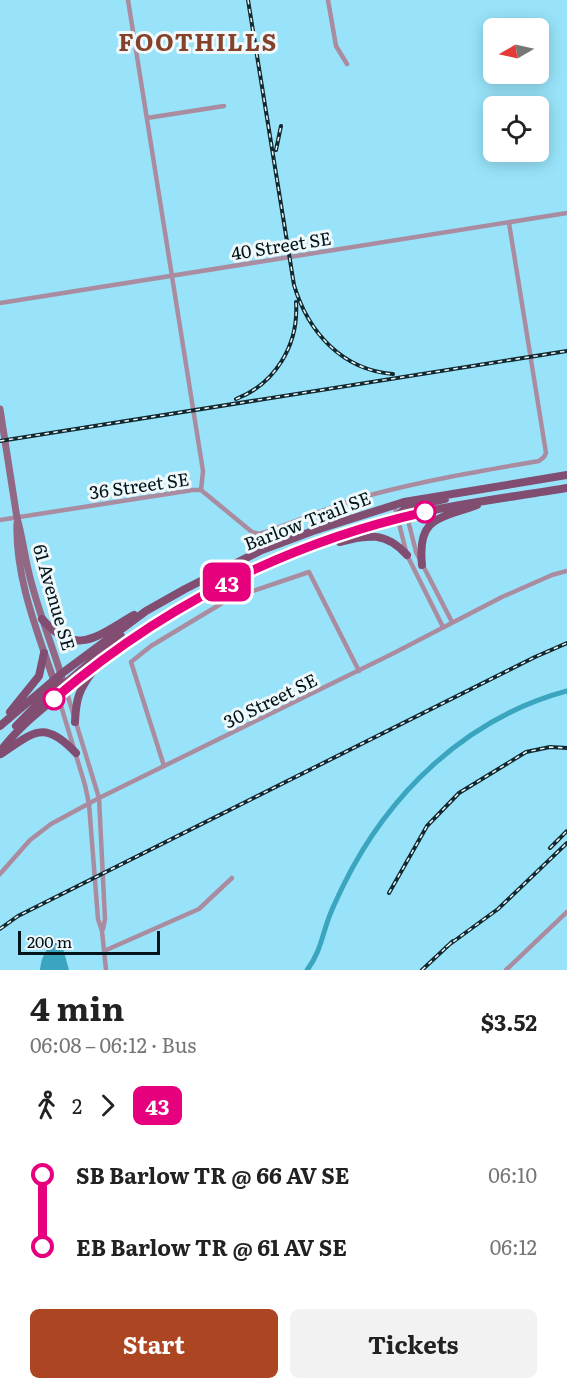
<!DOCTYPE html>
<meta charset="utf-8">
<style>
:root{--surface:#fff;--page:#f2f2f2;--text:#222;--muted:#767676;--accent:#ac4521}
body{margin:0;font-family:Literata,serif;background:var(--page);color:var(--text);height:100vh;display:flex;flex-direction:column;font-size:22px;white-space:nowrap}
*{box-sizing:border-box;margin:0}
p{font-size:20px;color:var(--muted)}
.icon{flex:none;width:33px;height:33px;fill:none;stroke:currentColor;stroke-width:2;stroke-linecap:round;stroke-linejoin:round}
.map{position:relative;height:970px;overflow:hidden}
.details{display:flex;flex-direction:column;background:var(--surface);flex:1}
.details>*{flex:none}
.badge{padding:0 12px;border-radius:9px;font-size:21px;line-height:39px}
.needle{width:39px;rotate:261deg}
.tools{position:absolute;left:483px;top:18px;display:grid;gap:12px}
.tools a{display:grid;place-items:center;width:66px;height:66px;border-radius:9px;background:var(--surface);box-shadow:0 3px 15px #0003;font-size:30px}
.scale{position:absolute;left:18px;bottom:15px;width:142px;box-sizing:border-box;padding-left:6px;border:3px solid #01141a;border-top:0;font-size:16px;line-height:21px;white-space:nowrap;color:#01141a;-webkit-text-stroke:4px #eff8fb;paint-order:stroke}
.map>.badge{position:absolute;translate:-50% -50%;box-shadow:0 0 0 3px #fff}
.legs{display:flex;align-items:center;gap:9px;height:66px;padding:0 30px;font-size:20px}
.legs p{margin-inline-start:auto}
.headline{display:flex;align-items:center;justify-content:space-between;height:102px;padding:0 30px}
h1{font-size:33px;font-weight:700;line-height:45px}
.cta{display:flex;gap:12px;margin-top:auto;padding:12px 30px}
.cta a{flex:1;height:69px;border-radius:9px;background:var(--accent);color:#fff;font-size:24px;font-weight:700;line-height:69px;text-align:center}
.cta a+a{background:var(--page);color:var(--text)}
ul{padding:0 30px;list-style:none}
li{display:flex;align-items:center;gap:21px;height:72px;font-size:22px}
li i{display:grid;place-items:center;width:9px;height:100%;margin:0 8px;background:currentColor}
li i::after{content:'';width:15px;height:15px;margin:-8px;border:4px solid;border-radius:50%;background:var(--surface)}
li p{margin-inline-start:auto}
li:first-child i{background:linear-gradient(#0000 50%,currentColor 0)}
li:last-child i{background:linear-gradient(currentColor 50%,#0000 0)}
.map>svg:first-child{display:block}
.water{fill:#3ba4bf}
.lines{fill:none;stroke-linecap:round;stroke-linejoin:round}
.canal{stroke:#3ba4bf;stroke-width:5}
.street{stroke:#aa8ca0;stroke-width:4.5}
.secondary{stroke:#936885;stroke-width:7}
.primary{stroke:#814e72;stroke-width:8}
.rail-casing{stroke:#112931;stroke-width:4}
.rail{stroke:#eff8fb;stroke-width:1.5;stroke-dasharray:4.5;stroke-linecap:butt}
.line-1-casing{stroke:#fff;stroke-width:14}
.line-1{stroke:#e6007e;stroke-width:9}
.stop-1-dot{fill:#fff;stroke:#e6007e;stroke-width:3}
.labels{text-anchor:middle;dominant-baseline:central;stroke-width:6;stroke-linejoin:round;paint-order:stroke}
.street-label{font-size:18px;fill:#01141a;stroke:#eff8fb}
.district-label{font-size:24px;font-weight:bold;letter-spacing:1.5px;fill:#85412a;stroke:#eff8fb}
</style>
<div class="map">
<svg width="567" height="970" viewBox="0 0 567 970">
<rect width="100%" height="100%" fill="#98e3f9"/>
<path class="water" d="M 53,942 L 62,945 L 69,970 L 40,970 C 41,958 45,951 53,942 Z"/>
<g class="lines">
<path class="canal" d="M 307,970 C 319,955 322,937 328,920 C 332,908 338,897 343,886 C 388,794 466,718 567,691"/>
<path class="street" d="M 128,0 L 203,471 L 201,490
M 328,0 L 336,46 L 347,64
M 147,118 L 224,106
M 0,303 L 567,213
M 394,504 L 407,555 L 443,627
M 407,516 L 416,552 L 452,622
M 0,520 L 193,490 L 201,490 L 252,532 L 259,534 C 294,523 328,507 363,497 C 421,481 480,471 539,461 L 544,457 L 546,453 L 509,223
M 66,690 L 99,798 L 105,919 L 103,929
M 58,696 L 85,785 L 89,804 L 98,919 L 102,931 L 106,970
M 164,766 L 131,662 L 151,646 L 229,599 L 309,572 L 359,671
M 0,874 L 30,840 L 51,824 L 99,798 L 392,654 L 502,597 L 552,575 L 567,571
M 104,951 L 199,909 L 232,878
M 506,970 L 567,912"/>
<path class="secondary" d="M 0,409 L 17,518 C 22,535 24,552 28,569 C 36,606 51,641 62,678
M 17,523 C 15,578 38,633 55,684"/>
<path class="primary" d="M 397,518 C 402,504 432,503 445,499
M 340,542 C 369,535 385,531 407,555
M 422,565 C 417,516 440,519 477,505
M 42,619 C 76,658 97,636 134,615
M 60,688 L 121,636
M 10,712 L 39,676 L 44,653
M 75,722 C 76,698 79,690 93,671
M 0,726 L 61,674 L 146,611 L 185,589 L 262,550 L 313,531 L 404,502 L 567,475
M 16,726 L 60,681
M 0,752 C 20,724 50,703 76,681 C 170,602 286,546 406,516 C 459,503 513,497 567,488
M 1,754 C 34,732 44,719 76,753"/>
<defs>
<path id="rail" d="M 248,0 L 294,285 C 308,332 342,370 393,374
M 276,150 L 281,126
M 236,399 C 275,384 299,345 296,302
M 0,441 L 567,351
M 550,848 L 567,831
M 389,893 L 427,826 L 459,793 L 526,752 L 550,747 L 567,748
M 0,929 L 18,916 L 535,657 L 567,643
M 446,947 L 498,909 L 567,843
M 422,970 L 453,941"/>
</defs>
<use href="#rail" class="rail-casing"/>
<use href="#rail" class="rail"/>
</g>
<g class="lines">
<defs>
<path id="line-1" d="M 54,699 C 161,607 286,543 425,512"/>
</defs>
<use href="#line-1" class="line-1-casing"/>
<use href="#line-1" class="line-1"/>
</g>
<g class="stop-1-dot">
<circle cx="425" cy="512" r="10"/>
<circle cx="54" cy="699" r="10"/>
</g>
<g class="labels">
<g class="street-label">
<text transform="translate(281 245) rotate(-9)">40 Street SE</text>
<text transform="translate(139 485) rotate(-8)">36 Street SE</text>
<text transform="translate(307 520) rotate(-21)">Barlow Trail SE</text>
<text transform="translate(55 597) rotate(74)">61 Avenue SE</text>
<text transform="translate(270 700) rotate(-26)">30 Street SE</text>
</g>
<g class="district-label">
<text x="198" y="40">FOOTHILLS</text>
</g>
</g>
</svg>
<div class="tools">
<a><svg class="needle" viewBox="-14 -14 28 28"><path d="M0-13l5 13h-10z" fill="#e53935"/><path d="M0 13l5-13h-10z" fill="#767676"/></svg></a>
<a><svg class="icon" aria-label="locate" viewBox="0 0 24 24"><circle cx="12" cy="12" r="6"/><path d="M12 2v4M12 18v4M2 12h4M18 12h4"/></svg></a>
</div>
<div class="scale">200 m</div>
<b class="badge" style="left:227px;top:582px;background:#e6007e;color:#fff">43</b>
</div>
<section class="details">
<div class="headline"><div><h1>4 min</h1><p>06:08 – 06:12 · Bus</p></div><b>$3.52</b></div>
<div class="legs"><svg class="icon" aria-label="walk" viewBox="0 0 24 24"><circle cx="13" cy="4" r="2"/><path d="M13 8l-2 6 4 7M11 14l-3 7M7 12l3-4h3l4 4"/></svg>2<svg class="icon" aria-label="forward" viewBox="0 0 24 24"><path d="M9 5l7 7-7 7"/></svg><b class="badge" style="background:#e6007e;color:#fff">43</b></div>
<ul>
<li><i style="color:#e6007e"></i><b>SB Barlow TR @ 66 AV SE</b><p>06:10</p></li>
<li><i style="color:#e6007e"></i><b>EB Barlow TR @ 61 AV SE</b><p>06:12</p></li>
</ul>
<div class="cta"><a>Start</a><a>Tickets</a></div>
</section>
